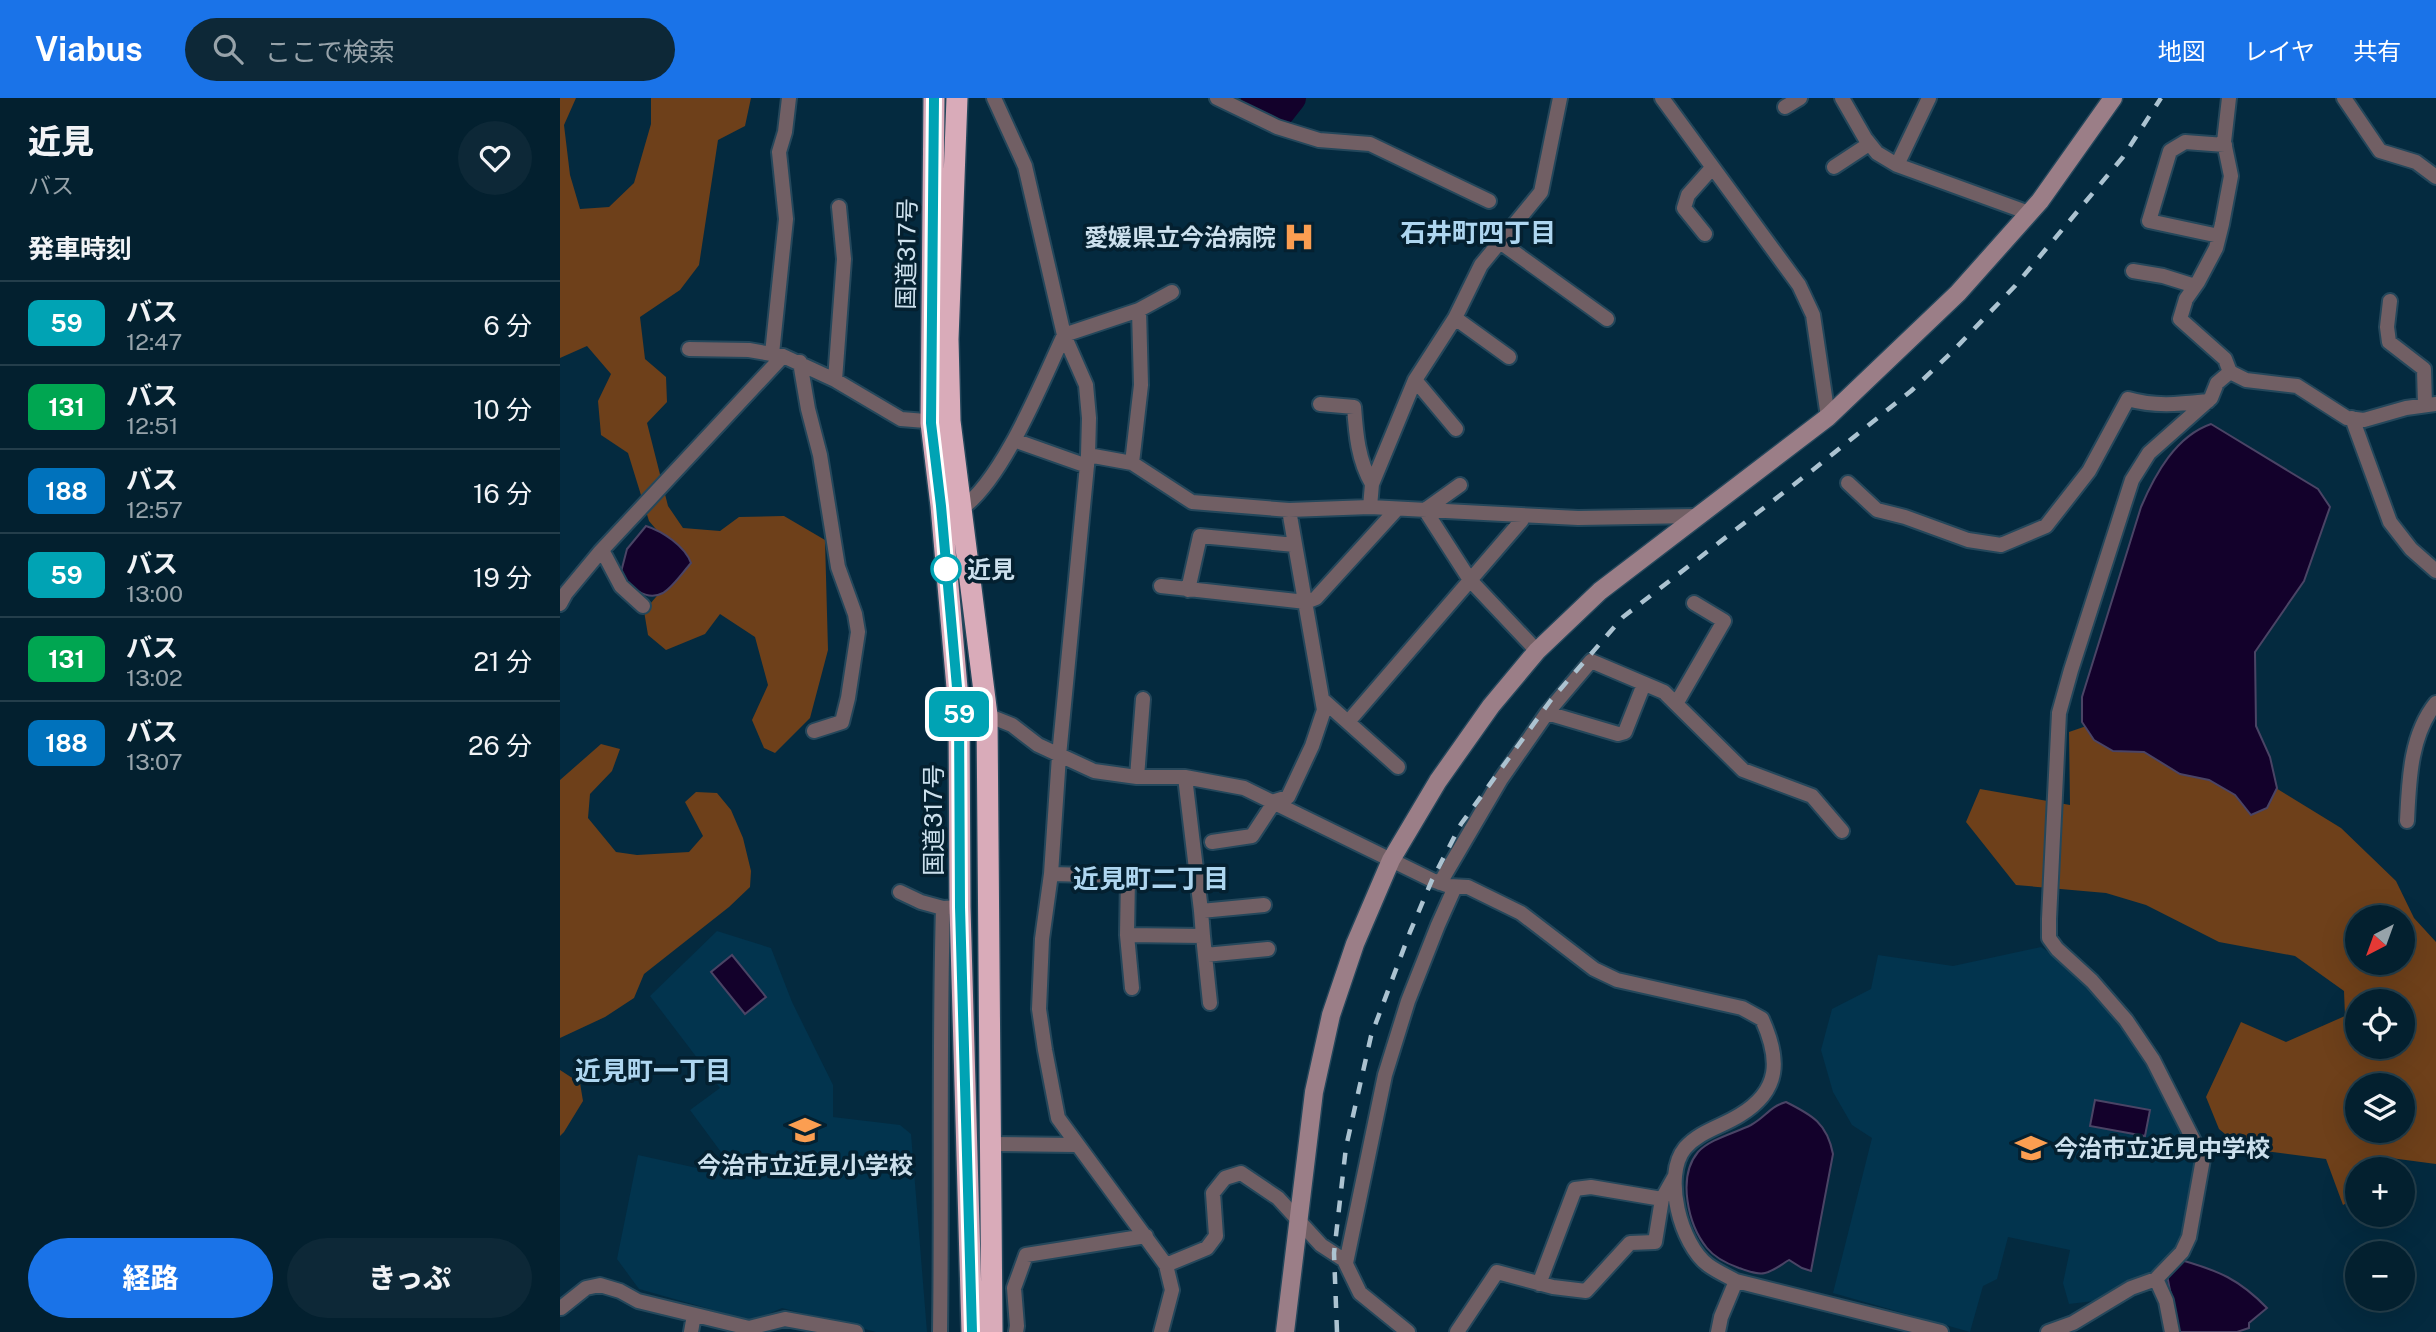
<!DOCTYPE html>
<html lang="ja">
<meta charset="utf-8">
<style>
:root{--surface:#03202f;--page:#0d2837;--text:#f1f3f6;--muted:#97a3aa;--line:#243e4b;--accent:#1a73e8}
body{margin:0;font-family:"Public Sans","Noto Sans JP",sans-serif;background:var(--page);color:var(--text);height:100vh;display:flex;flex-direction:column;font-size:26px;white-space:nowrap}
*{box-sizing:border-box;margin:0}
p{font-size:23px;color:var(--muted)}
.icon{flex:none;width:38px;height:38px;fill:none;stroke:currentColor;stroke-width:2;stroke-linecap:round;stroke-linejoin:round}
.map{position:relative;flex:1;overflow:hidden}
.panel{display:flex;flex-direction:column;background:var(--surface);width:560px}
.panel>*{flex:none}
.badge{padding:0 14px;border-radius:10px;font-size:24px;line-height:46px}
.needle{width:46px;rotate:221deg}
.buttons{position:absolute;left:1785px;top:807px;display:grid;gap:14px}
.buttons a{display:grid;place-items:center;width:70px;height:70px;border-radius:50%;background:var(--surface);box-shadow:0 7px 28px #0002,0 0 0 2px var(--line);font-size:35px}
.map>.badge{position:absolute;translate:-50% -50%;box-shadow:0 0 0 4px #fff}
h2{padding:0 28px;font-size:26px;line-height:63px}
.round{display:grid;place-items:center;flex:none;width:74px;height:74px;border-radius:37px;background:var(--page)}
.summary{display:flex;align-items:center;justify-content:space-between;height:119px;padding:0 28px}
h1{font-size:33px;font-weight:800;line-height:52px}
.cta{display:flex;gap:14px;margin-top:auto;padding:14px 28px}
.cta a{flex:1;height:80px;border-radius:42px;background:var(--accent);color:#fff;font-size:28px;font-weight:800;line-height:80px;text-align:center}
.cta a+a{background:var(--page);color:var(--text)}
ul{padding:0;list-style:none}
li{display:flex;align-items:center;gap:21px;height:84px;padding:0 28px;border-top:2px solid var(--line)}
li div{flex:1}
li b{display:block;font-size:26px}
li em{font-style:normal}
li .badge{min-width:77px;font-weight:700;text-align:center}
header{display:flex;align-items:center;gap:42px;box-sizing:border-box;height:98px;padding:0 35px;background:var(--accent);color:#fff}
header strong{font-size:33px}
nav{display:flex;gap:38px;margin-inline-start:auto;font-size:24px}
.search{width:490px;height:63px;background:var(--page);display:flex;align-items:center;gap:18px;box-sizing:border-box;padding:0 24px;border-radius:38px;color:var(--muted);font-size:26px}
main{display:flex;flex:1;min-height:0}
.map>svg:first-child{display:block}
.built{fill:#02344e}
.forest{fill:#6e401a;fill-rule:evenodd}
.water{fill:#13012b;stroke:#4a4465;stroke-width:2}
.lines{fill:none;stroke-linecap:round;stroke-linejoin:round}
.river{stroke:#13012b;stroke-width:28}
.street-casing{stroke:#24475b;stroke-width:18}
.secondary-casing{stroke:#24475b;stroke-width:21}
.highway-casing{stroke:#24475b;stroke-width:24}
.street{stroke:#715f64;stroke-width:14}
.secondary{stroke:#9b7e87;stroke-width:18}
.highway{stroke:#d9abb9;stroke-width:21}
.rail{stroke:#acc3d1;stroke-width:4.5;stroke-dasharray:12 12;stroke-linecap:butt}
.line-casing{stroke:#fff;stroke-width:16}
.line{stroke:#00a3b4;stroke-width:10}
.stop-dot{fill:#fff;stroke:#00a3b4;stroke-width:3.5}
.labels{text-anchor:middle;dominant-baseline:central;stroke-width:7;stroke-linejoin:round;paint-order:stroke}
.poi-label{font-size:24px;font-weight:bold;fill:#cce0ed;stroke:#042030;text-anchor:end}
.street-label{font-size:24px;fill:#cce0ed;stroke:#042030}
.stop-label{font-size:24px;font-weight:bold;fill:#cce0ed;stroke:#042030;text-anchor:start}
.neighbourhood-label{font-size:26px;font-weight:bold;fill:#aed6f0;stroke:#042030}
</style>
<header>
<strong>Viabus</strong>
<div class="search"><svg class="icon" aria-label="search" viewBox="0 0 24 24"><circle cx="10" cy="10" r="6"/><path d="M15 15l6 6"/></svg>ここで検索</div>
<nav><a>地図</a><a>レイヤ</a><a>共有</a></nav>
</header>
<main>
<section class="panel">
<div class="summary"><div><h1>近見</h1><p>バス</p></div><a class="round"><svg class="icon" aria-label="heart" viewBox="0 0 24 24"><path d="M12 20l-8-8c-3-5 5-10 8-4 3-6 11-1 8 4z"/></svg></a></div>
<h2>発車時刻</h2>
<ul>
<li><span class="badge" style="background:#00a3b4;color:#fff">59</span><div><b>バス</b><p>12:47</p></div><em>6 分</em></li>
<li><span class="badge" style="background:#00a651;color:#fff">131</span><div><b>バス</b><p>12:51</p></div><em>10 分</em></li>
<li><span class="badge" style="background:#0072bc;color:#fff">188</span><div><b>バス</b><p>12:57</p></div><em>16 分</em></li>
<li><span class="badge" style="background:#00a3b4;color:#fff">59</span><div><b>バス</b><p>13:00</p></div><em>19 分</em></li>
<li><span class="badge" style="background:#00a651;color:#fff">131</span><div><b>バス</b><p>13:02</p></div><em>21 分</em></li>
<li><span class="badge" style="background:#0072bc;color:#fff">188</span><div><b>バス</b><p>13:07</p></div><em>26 分</em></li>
</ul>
<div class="cta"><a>経路</a><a>きっぷ</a></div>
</section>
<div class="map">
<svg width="1876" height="1234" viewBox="0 0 1876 1234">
<rect width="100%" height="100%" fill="#042a3f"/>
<path class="built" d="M 157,833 L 211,850 L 232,904 L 273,987 L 273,1019 L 340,1027 L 351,1036 L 367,1234 L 316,1234 L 222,1210 L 192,1223 L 79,1191 L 57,1161 L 78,1057 L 155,1074 L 161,1054 L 130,1012 L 160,990 L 90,898 Z
M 1481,849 L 1500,861 L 1568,934 L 1638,1060 L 1621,1148 L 1591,1178 L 1534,1203 L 1509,1206 L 1503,1185 L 1510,1152 L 1448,1139 L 1437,1181 L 1423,1188 L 1410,1234 L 1273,1195 L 1312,1040 L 1292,1027 L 1273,994 L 1261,952 L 1272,911 L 1311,891 L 1318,857 L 1393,868 Z"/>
<path class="forest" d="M 0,0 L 16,0 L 4,27 L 10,77 L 20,111 L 49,109 L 74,85 L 91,26 L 91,0 L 191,0 L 185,28 L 158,42 L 139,167 L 120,192 L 80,219 L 85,261 L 106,279 L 107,304 L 87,325 L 108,408 L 123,430 L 160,433 L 179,419 L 224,418 L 265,442 L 268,552 L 250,620 L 215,655 L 204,650 L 192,622 L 208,587 L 195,539 L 160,516 L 145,536 L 106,552 L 88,537 L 84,513 L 125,465 L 89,423 L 68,355 L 41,337 L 38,303 L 51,276 L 27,248 L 0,260 Z
M 1541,623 L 1698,679 L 1781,730 L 1836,783 L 1854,820 L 1876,844 L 1876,1066 L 1823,1059 L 1823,1071 L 1797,1071 L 1797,1099 L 1783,1107 L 1766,1061 L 1682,1050 L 1659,1031 L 1646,999 L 1681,924 L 1726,944 L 1785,918 L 1784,893 L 1735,858 L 1659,844 L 1586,807 L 1546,795 L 1456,787 L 1406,724 L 1420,691 L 1510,707 L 1509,634 ZM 1797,819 L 1843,819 L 1843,864 L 1797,864 ZM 1797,903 L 1843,903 L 1843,948 L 1797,948 ZM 1797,987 L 1843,987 L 1843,1032 L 1797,1032 Z
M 41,646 L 60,651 L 52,673 L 30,696 L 28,720 L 56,754 L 77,757 L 129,754 L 143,738 L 125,704 L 136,694 L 157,695 L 171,712 L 183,740 L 191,773 L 190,789 L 169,809 L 84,876 L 74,900 L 45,919 L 0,940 L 0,682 Z
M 0,972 L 20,985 L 23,1003 L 4,1034 L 0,1038 Z"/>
<path class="water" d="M 1651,326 L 1758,391 L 1770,409 L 1744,483 L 1695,554 L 1696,628 L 1710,659 L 1717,690 L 1707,710 L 1691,717 L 1675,697 L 1649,682 L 1620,676 L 1584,654 L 1553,653 L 1534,642 L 1522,624 L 1522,599 L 1581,409 C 1595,376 1616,338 1651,326 Z
M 86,428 C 102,433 125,448 131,465 C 123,474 113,489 103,495 C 86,504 69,489 61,474 L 67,451 Z
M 172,857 L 206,899 L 185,916 L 151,874 Z
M 1535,1002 L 1590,1012 L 1585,1038 L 1530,1028 Z
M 1226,1004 C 1252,1017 1267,1025 1273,1056 L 1251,1173 L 1242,1170 L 1229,1162 C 1222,1166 1214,1173 1205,1175 C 1197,1177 1188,1173 1179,1170 C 1168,1166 1155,1160 1147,1150 C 1128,1127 1117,1079 1138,1054 C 1150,1041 1175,1035 1191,1027 C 1206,1019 1209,1009 1226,1004 Z
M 1621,1162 C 1659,1173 1679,1181 1707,1210 L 1689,1225 L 1689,1230 L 1677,1234 L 1618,1234 L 1607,1177 Z"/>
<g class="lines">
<path class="river" d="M 695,0 L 721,14 L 732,0"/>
<defs>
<path id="street" d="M 434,0 L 465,68 L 504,237 L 526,287 L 529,320 L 528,357 L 499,658 L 491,776 L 568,778 L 567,837 L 572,890
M 657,0 L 717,29 L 759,42 L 810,46 L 929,103
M 1102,0 L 1239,187 L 1253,217 L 1268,319
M 1282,0 L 1305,40 L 1317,55 L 1337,67 L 1469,115
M 1669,0 L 1664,44 L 1671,78 L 1662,126 L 1656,150 L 1638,184 L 1626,201 L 1620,221 L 1665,261 L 1670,274 L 1686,282 L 1737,288 L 1787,320 L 1804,322 L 1846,310 L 1876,306
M 1784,0 L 1820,53 L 1856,64 L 1876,79
M 1225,9 L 1240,0
M 1337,67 L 1369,0
M 1274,69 L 1309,46
M 1145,136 L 1124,110 L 1128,97 L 1152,70
M 1659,138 L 1589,123 L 1610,53 L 1625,44 L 1665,47
M 940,144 L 1047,221
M 1573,173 L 1603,178 L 1635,188
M 1830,203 L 1827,229 L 1829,244 L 1864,271 L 1865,307
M 579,212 L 612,194
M 895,220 L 949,259
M 129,251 L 189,252 L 223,258 L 275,282 L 341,321 L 378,324
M 212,256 L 226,121 L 219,54 L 225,34 L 229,0
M 240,264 L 248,311 L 260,357 L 278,469 L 295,516 L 298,534 L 288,600 L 282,624 L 254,633
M 275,282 L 284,161 L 279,109
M 855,282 L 896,331
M 760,306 L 794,309 C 796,336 798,362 812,386
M 1792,320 L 1830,424 L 1851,451 L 1876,473
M 454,342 L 527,368
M 528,357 L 572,365 L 632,404 L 729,412 L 810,409 L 1018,420 L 1136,418
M 1288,385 L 1317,412 L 1345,419 L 1408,442 L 1441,447 L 1486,428 L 1529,373 L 1568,301 C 1595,309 1620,306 1648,303
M 900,387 L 865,412 L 910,482 L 977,553
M 810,409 L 812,386 L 855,282 L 895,220 L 921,167 L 981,94 L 1000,0
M 396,410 L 401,411 C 443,382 482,284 504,237 L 579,212 L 581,287 L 572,365
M 42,452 L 61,488 L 83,508
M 601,488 L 746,504 L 756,500 L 837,411
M 628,492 L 640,438 L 735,447
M 0,506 L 6,495 L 40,454 L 223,258
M 763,602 L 838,669
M 1116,606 L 1164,523 L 1134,505
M 987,615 L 1058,636 L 1065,634 L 1084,586
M 427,617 L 452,627 L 478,647 L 534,673 L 577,679 L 625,679 L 684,690 L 872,782 L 889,788 L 908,789 L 961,815 L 1034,871 L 1057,882 L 1182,910 L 1202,921 C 1220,961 1221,992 1180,1017 C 1161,1029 1140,1033 1125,1050 C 1102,1078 1121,1147 1148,1167 C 1156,1173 1167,1178 1176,1183 L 1381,1234
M 788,624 L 962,422
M 577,679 L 583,601
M 625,679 L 641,813
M 1847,723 C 1849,683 1850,637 1876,605
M 652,744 L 692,738 L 715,703 L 728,699 L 752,648 L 764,612 L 729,412
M 491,776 L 482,841 L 479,911 L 485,952 L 498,1020 L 606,1167 L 612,1192 L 601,1234
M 880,785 L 941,681 L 987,615 L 1031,563 L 1104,594 L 1183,672 L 1252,698 L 1282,733
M 340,794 L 361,804 L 383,810
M 567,837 L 643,838 L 650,905
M 643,838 L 641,813 L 704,807
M 645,857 L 708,851
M 430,1046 L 516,1047
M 786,1165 L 825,977 L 848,903 L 878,827 L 895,789
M 606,1167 L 647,1150 L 656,1138 L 653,1095 L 665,1080 L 681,1075 L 718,1100 L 761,1147 L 784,1162 L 800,1195 L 848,1234
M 1596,1181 L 1606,1203 L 1612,1234
M 979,1186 L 1015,1091 L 1031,1089 L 1102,1101
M 1,1210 L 26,1190 L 40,1187 L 60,1193 L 78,1203 L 189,1230 L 225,1221 L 296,1234
M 131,1234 L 134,1217
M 380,1234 C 382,1093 379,951 383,810 L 400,809
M 456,1234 L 457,1228 L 454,1190 L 466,1157 L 586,1138
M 897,1234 L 937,1174 L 993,1189 L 1026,1193 L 1070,1145 L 1095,1144 L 1102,1101 L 1115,1078
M 1158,1234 L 1161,1219 L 1176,1183
M 1488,1234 L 1513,1225 L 1571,1190 L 1596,1181 L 1622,1154 L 1629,1139 L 1643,1061 L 1593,962 L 1566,922 L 1532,883 L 1497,851 L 1489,840 L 1489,821 L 1499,615 L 1511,572 L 1562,413 L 1572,382 L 1589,355 L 1651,300 L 1657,285 L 1670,274"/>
<path id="secondary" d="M 725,1234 L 754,994 L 771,917 L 795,846 L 831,762 L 878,683 L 931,608 L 977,553 L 1040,493 L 1268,319 L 1398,195 L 1480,103 L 1553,0"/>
<path id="highway" d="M 374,0 L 371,325 L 381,408 L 399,612 L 400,809 L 412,1234
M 397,0 L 388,241 L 390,323 L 427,617 L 432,1234"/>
</defs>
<use href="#street" class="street-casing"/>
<use href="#secondary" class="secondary-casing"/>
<use href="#highway" class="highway-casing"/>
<use href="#street" class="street"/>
<use href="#secondary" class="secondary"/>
<use href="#highway" class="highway"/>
<path class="rail" d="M 777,1234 L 774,1155 L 786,1049 L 811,938 L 850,834 L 872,782 L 901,726 L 991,602 L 1063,519 L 1254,371 L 1351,293 L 1391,255 L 1455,188 L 1563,59 L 1601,0"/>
</g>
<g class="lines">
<defs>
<path id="line" d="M 374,0 L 371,325 L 381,408 L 399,612 L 400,809 L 412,1234"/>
</defs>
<use href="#line" class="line-casing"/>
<use href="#line" class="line"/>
</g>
<defs>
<symbol id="hospital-bare" viewBox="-9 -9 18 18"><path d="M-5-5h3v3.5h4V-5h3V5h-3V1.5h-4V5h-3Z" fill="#fb9e51" stroke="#042030" stroke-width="2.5" paint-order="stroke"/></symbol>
<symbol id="school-bare" viewBox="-9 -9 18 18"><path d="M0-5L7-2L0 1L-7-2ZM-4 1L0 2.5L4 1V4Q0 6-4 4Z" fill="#fb9e51" stroke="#042030" stroke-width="2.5" paint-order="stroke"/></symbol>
</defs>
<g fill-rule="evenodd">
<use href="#hospital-bare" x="717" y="117" width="44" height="44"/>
<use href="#school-bare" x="223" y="1010" width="44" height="44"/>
<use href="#school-bare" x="1449" y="1028" width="44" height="44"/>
</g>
<circle class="stop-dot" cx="386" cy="471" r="14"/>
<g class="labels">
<g class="poi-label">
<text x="716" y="139">愛媛県立今治病院</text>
<text x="1494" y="1050" text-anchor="start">今治市立近見中学校</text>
<text x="245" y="1067" text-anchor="middle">今治市立近見小学校</text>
</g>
<g class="street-label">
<text transform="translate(346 156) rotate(-89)">国道317号</text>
<text transform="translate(373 722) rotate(-90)">国道317号</text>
</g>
<g class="stop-label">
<text x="407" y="471">近見</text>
</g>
<g class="neighbourhood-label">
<text x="918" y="134">石井町四丁目</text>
<text x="591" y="780">近見町二丁目</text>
<text x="93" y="972">近見町一丁目</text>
</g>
</g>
</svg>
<div class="buttons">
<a><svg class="needle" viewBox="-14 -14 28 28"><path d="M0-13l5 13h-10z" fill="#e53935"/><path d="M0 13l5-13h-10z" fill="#97a3aa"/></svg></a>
<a><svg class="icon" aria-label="locate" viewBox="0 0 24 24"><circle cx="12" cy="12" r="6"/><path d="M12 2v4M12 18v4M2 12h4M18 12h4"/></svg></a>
<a><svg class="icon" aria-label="layers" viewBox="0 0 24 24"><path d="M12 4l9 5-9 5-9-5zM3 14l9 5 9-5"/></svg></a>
<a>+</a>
<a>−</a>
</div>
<b class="badge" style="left:399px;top:616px;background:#00a3b4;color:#fff">59</b>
</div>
</main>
